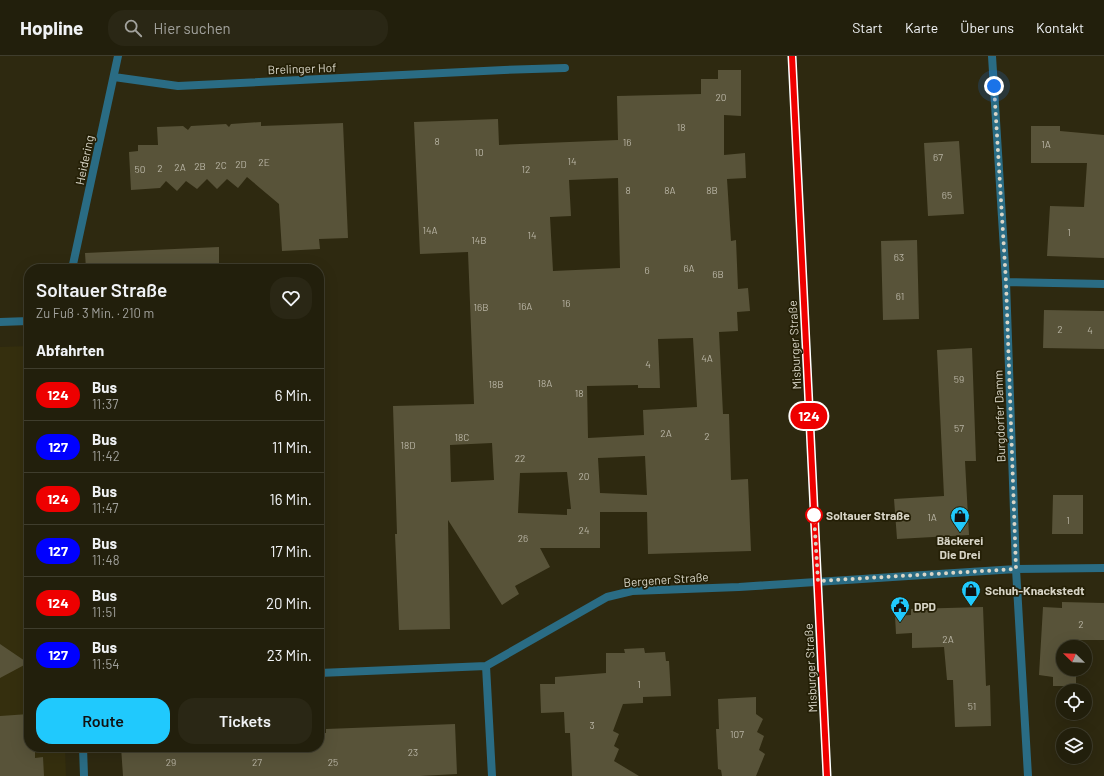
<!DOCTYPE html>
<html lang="de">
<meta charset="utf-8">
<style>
:root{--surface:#221f0c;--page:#2a2715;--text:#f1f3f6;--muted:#a2a29d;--line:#3f3d2d;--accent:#20c9fd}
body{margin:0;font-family:Barlow,sans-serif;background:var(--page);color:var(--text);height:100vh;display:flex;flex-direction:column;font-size:15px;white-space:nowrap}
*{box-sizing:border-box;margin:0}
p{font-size:13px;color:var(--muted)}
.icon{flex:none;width:22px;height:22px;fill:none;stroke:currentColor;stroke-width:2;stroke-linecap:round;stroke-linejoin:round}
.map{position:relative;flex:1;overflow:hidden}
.panel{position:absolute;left:24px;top:208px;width:300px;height:488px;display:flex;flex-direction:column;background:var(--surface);border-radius:16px;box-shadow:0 4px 16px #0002,0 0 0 1px var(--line)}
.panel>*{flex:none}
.badge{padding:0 8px;border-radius:13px;font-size:14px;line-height:26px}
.needle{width:26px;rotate:293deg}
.tools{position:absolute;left:1056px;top:584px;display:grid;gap:8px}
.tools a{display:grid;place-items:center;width:36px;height:36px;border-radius:50%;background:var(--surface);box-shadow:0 4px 16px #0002,0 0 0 1px var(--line);font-size:20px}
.you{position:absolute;width:20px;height:20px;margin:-10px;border:3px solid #fff;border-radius:50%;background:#1a73e8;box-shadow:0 0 0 6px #1a73e833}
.map>.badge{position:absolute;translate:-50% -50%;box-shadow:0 0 0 2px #fff}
h2{padding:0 12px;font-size:15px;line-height:36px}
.round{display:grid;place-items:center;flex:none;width:42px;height:42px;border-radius:16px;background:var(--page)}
.headline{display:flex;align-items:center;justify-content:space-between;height:68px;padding:0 12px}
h1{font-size:19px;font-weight:600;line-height:30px}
.action{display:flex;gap:8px;margin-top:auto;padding:8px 12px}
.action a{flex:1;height:46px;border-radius:16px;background:var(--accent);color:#111;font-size:16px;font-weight:600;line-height:46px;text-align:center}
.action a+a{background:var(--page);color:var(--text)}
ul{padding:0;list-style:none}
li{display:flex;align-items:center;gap:12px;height:52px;padding:0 12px;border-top:1px solid var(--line)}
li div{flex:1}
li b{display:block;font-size:15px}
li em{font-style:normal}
li .badge{min-width:44px;font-weight:700;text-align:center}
header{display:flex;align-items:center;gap:24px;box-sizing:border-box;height:56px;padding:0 20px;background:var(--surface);border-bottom:1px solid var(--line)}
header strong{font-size:19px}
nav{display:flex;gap:22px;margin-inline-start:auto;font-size:14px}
.search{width:280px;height:36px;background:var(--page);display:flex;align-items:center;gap:10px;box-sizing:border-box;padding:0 14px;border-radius:16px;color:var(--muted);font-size:15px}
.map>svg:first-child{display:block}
.built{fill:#352f0e}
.building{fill:#585339;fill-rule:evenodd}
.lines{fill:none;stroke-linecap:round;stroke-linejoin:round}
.street{stroke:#2a6c84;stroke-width:8}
.secondary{stroke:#0b91b8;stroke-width:8}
.line-casing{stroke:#fff;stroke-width:9}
.line{stroke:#e00;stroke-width:6}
.walk{stroke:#d8d5c7;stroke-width:4;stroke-dasharray:0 7.2}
.stop-dot{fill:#fff;stroke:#e00;stroke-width:2}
.labels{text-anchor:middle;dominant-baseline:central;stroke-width:3.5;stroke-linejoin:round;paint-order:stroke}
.number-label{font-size:10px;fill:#b8b4a4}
.street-label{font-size:12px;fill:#d8d5c7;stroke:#241f06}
.stop-label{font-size:12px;font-weight:bold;fill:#d8d5c7;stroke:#241f06;text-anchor:start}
.poi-label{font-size:12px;font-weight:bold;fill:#d8d5c7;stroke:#241f06;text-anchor:start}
</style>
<header>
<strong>Hopline</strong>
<div class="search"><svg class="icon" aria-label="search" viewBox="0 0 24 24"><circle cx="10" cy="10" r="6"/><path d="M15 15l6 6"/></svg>Hier suchen</div>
<nav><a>Start</a><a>Karte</a><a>Über uns</a><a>Kontakt</a></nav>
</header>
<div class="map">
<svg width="1104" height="720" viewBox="0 0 1104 720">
<rect width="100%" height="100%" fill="#2e2910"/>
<path class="built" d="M 29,290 L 29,691 L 65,691 L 66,720 L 0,720 L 0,291 Z"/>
<path class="building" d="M 718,14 L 741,14 L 741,60 L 724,59 L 724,99 L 745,97 L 746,122 L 727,123 L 731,185 L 736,184 L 738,233 L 748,232 L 750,255 L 737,256 L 738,275 L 719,276 L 723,358 L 729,358 L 731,424 L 748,423 L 751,495 L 648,498 L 647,456 L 600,456 L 600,492 L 540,492 L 550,511 L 515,530 L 519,538 L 502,549 L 448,464 L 450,573 L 399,574 L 395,478 L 397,478 L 393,350 L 474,348 L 468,196 L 420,198 L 414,66 L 498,63 L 499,89 L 618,84 L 617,40 L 701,38 L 701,23 L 718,23 ZM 618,122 L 620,212 L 553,215 L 550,161 L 571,160 L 569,124 ZM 693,282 L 697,351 L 643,354 L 644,379 L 588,382 L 587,330 L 638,329 L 638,332 L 660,332 L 658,283 ZM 492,387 L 494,424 L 451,426 L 450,389 ZM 645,400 L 647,439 L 600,437 L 598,402 ZM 567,416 L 571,453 L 567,453 L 567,459 L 518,457 L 520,417 Z
M 261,66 L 261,70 L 343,67 L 348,182 L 319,183 L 320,193 L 282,195 L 279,148 L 247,121 L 238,132 L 227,123 L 217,133 L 207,123 L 197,133 L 186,125 L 177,135 L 166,125 L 160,132 L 131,134 L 129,96 L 138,95 L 138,89 L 158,89 L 157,71 L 183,70 L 188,74 L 191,70 L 226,68 L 229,71 L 231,68 Z
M 1031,70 L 1060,70 L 1060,75 L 1104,79 L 1104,202 L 1047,200 L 1050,150 L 1084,151 L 1087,107 L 1031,107 Z
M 959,85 L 964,158 L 928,160 L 924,87 Z
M 917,184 L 919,263 L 883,264 L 881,185 Z
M 219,191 L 219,213 L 86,213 L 85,197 Z
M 1044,254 L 1104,255 L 1104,293 L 1043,292 Z
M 972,292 L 976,405 L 965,405 L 969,479 L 897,483 L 894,443 L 944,440 L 937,294 Z
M 1053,439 L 1083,439 L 1083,478 L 1052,478 Z
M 1062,546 L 1104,547 L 1104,584 L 1076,584 L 1076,591 L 1063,591 L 1063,613 L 1076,613 L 1076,630 L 1053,630 L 1053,621 L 1039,619 L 1043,551 L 1062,552 Z
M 983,551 L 986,630 L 990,629 L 991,670 L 955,671 L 953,624 L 947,624 L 944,591 L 912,592 L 912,577 L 896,578 L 895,560 L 911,559 L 911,553 Z
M 0,588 L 28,607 L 0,622 Z
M 644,592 L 645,597 L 665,596 L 666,605 L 669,605 L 671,640 L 643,641 L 643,647 L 623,648 L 613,675 L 619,678 L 614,690 L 619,693 L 614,705 L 639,720 L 572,720 L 570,677 L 565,677 L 564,656 L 541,657 L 540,628 L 555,628 L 555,621 L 606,617 L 606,597 L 625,597 L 624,593 Z
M 756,641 L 756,658 L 763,663 L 757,676 L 764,680 L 759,694 L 765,698 L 756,720 L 722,720 L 721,714 L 718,713 L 716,673 L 719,673 L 718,643 Z
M 29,658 L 29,691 L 35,691 L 35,702 L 43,701 L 44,720 L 0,720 L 0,660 Z
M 455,668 L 457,718 L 420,720 L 123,720 L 121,691 L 319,691 L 319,677 L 326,677 L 326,673 Z"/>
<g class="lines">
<path class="street" d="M 992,0 L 1006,226 L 1016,513 L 1028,720
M 114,21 L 178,30 L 504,14 L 565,12
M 72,213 L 118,0
M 1006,226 L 1104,228
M 0,266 L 29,265
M 486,610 L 492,720
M 319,617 L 486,610 L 607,541 L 632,535 L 739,531 L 1016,513 L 1104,512
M 83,691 L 84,720"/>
<path class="secondary" d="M 792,0 L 827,720"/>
</g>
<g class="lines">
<defs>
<path id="line" d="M 792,0 L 827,720"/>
</defs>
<use href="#line" class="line-casing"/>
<use href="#line" class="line"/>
<path class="walk" d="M 814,459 L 818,525 L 1016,513 L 1006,226 L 994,30"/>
</g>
<defs>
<symbol id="shop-pin" viewBox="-11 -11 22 30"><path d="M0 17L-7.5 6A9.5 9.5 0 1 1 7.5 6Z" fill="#20c9fd" stroke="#241f06"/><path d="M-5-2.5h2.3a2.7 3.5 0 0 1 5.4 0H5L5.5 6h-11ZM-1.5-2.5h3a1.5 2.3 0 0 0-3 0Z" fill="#111"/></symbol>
<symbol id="civic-pin" viewBox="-11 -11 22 30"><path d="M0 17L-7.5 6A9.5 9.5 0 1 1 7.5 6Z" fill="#20c9fd" stroke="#241f06"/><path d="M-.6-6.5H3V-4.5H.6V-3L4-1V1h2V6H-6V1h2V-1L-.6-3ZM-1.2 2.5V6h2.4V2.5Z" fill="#111"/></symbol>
</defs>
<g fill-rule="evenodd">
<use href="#shop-pin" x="949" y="449" width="22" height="30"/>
<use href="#shop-pin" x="960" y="523" width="22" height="30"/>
<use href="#civic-pin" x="889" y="539" width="22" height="30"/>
</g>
<circle class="stop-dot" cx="814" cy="459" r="8"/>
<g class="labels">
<g class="number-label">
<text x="721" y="41">20</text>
<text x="681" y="71">18</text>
<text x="437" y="85">8</text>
<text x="627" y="86">16</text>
<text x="1046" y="88">1A</text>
<text x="479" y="96">10</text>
<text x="938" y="101">67</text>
<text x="572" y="105">14</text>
<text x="264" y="106">2E</text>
<text x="241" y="108">2D</text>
<text x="221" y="109">2C</text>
<text x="200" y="110">2B</text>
<text x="180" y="111">2A</text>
<text x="160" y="112">2</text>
<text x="140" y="113">50</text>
<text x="526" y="113">12</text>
<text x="628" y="134">8</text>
<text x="670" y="134">8A</text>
<text x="712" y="134">8B</text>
<text x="947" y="139">65</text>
<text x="430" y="174">14A</text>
<text x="1069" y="176">1</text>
<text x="532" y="179">14</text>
<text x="479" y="184">14B</text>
<text x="899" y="201">63</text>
<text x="689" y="212">6A</text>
<text x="647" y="214">6</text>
<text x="718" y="218">6B</text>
<text x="900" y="240">61</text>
<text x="566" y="247">16</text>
<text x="525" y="250">16A</text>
<text x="481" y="251">16B</text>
<text x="1060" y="273">2</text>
<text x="1090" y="274">4</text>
<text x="707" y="302">4A</text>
<text x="648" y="308">4</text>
<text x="959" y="323">59</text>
<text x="545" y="327">18A</text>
<text x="496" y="328">18B</text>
<text x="579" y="337">18</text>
<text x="959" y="372">57</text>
<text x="666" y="377">2A</text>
<text x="707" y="380">2</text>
<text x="462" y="381">18C</text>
<text x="408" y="389">18D</text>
<text x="520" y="402">22</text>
<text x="584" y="420">20</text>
<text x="932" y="461">1A</text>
<text x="1068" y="464">1</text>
<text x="584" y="474">24</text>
<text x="523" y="482">26</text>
<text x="1081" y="568">2</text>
<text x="948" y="583">2A</text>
<text x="639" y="628">1</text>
<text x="972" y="650">51</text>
<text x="592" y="669">3</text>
<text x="737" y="678">107</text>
<text x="413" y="696">23</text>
<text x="171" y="706">29</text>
<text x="257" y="706">27</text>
<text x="333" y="706">25</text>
</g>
<g class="street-label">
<text transform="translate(302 12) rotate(-2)">Brelinger Hof</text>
<text transform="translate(84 104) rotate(-78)">Heidering</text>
<text transform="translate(794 289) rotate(-93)">Misburger Straße</text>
<text transform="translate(999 360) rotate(-92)">Burgdorfer Damm</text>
<text transform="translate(666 523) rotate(-4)">Bergener Straße</text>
<text transform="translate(810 612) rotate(-93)">Misburger Straße</text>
</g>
<g class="stop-label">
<text x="826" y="459">Soltauer Straße</text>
</g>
<g class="poi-label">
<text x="960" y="484" text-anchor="middle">Bäckerei<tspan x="960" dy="14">Die Drei</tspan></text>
<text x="985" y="534">Schuh-Knackstedt</text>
<text x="914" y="550">DPD</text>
</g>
</g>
</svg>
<div class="tools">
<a><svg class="needle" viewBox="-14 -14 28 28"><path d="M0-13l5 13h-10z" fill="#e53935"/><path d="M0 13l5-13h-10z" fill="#a2a29d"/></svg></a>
<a><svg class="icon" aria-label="locate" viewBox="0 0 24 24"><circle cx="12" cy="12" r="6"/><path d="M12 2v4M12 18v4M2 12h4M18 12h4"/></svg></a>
<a><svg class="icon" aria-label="layers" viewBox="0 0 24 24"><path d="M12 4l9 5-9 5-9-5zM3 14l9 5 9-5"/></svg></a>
</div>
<div class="you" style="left:994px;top:30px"></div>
<b class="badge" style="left:809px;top:360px;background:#e00;color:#fff">124</b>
<section class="panel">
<div class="headline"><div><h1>Soltauer Straße</h1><p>Zu Fuß · 3 Min. · 210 m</p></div><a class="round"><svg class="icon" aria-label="heart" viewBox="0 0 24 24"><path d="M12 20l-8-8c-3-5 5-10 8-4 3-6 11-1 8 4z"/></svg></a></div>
<h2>Abfahrten</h2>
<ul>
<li><span class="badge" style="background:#e00;color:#fff">124</span><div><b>Bus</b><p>11:37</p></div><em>6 Min.</em></li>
<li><span class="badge" style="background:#00f;color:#fff">127</span><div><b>Bus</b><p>11:42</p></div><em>11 Min.</em></li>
<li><span class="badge" style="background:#e00;color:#fff">124</span><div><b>Bus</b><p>11:47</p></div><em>16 Min.</em></li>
<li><span class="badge" style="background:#00f;color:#fff">127</span><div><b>Bus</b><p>11:48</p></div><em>17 Min.</em></li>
<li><span class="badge" style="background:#e00;color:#fff">124</span><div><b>Bus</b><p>11:51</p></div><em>20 Min.</em></li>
<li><span class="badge" style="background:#00f;color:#fff">127</span><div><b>Bus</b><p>11:54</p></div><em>23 Min.</em></li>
</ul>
<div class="action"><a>Route</a><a>Tickets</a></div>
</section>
</div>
